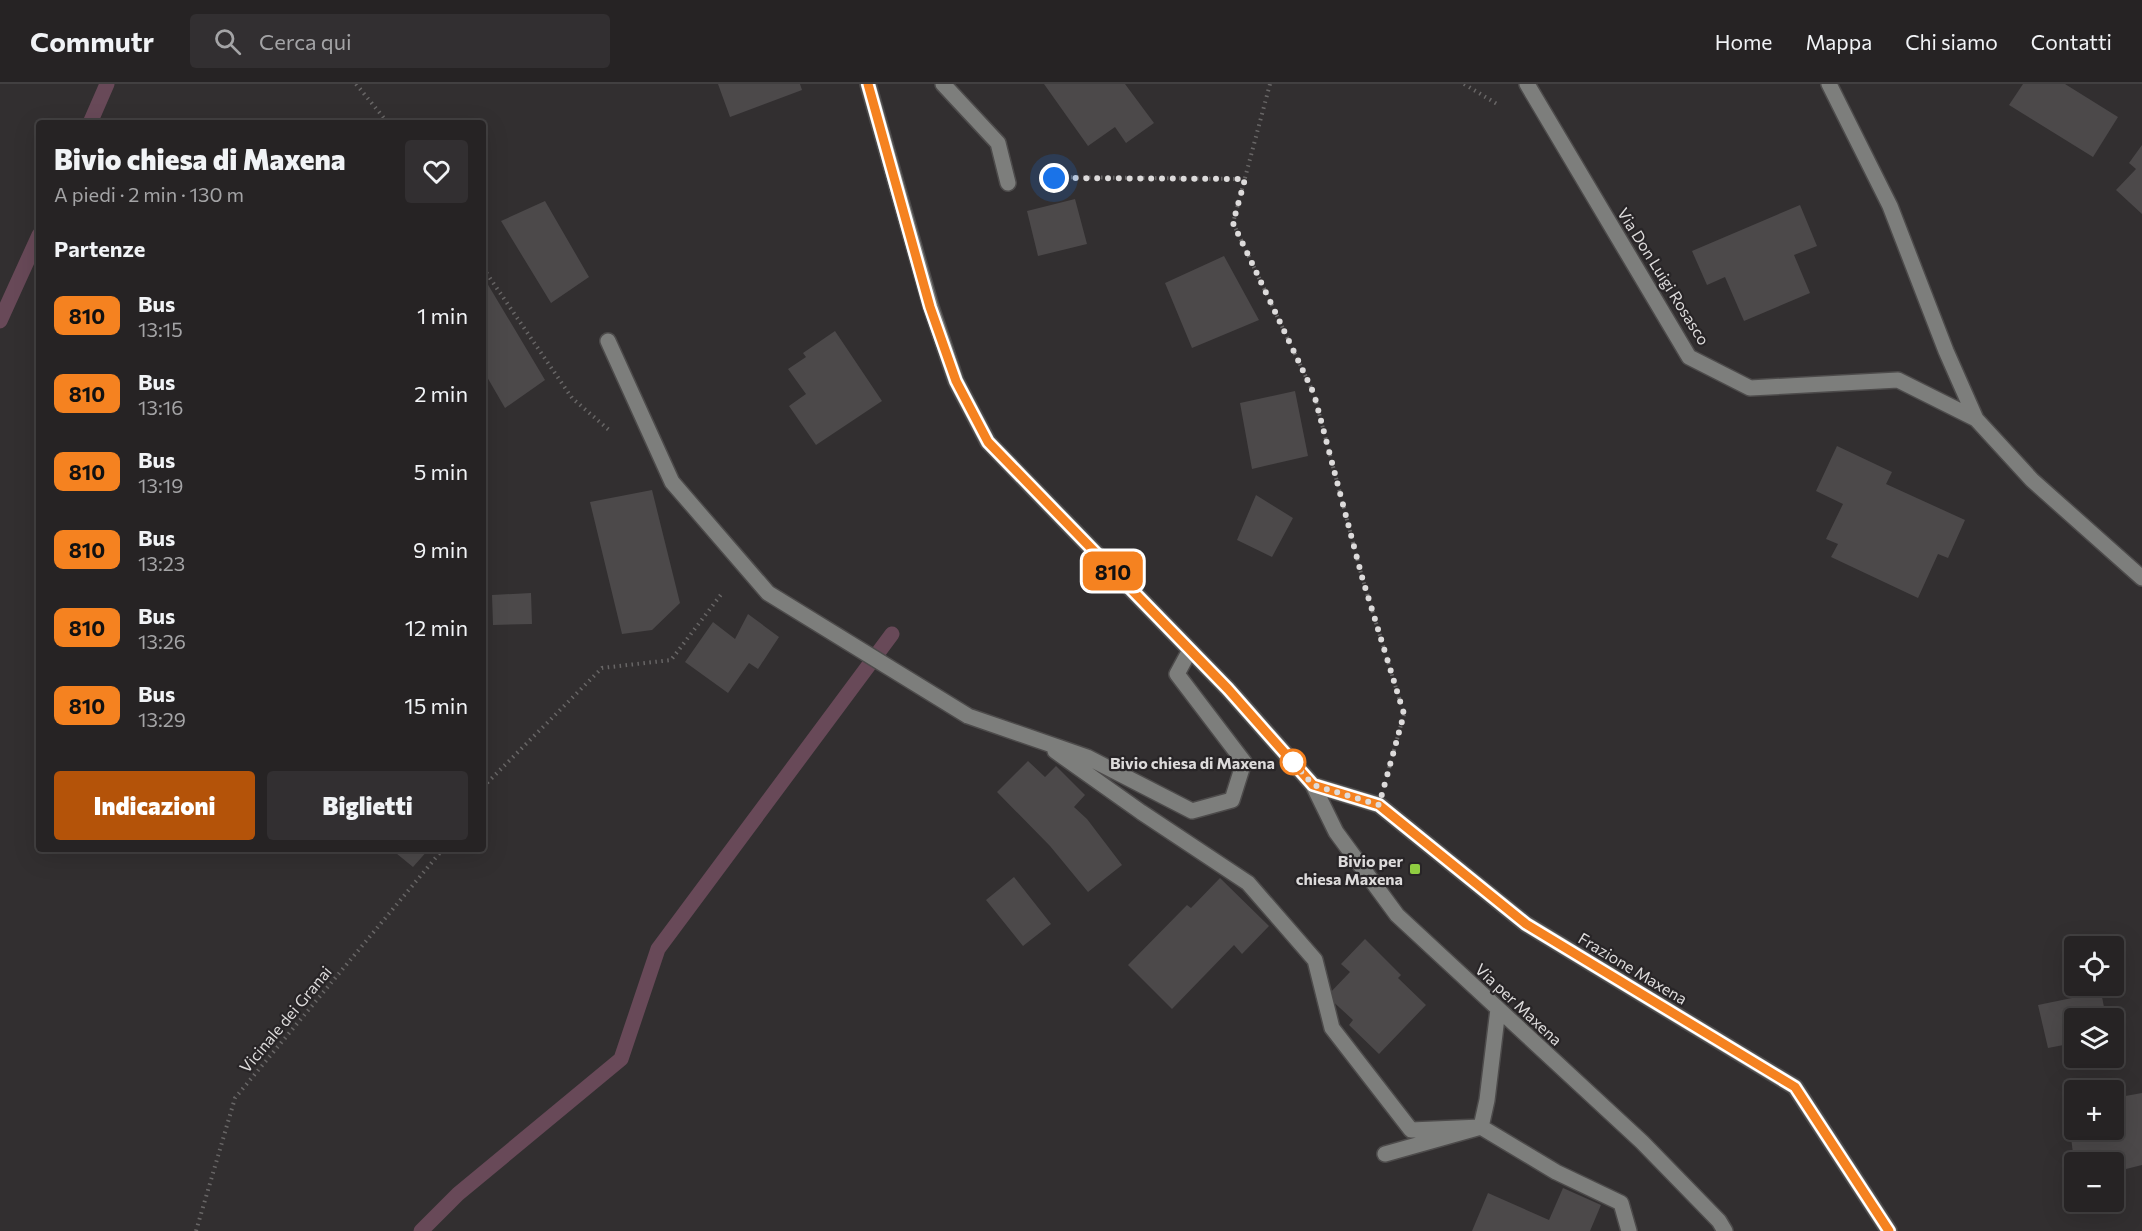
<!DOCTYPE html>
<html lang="it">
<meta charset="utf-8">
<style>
:root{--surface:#262324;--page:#322f31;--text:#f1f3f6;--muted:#a4a4a6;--line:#424041;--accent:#b45309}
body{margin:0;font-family:Commissioner,sans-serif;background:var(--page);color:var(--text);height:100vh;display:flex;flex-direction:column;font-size:22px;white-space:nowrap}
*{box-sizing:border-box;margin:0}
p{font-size:20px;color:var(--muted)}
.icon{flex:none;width:33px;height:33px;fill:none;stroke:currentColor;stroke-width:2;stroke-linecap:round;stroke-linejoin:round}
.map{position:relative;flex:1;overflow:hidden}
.details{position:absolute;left:36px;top:36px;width:450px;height:732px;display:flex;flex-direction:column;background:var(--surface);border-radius:6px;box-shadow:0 6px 24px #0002,0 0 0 2px var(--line)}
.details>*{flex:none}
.badge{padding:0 12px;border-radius:9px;font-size:21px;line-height:39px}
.tools{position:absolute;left:2064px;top:852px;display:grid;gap:12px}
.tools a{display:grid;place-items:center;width:60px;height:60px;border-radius:6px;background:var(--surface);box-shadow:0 6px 24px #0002,0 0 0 2px var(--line);font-size:30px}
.you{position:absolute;width:30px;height:30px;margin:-15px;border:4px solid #fff;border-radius:50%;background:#1a73e8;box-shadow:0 0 0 9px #1a73e833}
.map>.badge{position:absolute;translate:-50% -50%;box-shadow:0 0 0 3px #fff}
h2{padding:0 18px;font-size:22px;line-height:54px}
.round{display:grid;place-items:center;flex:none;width:63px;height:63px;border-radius:6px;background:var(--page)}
.headline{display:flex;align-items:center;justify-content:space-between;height:102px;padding:0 18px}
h1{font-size:28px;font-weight:800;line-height:45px}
.cta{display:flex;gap:12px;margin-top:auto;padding:12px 18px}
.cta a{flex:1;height:69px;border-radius:6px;background:var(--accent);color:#fff;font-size:24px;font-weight:800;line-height:69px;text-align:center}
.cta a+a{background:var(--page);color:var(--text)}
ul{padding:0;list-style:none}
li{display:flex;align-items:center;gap:18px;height:78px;padding:0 18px}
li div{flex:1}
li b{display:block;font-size:22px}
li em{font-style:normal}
li .badge{min-width:66px;font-weight:700;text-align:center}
header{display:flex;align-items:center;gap:36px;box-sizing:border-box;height:84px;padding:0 30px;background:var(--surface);border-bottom:2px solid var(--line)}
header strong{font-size:28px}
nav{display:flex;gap:33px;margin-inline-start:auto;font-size:21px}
.search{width:420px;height:54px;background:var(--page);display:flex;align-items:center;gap:15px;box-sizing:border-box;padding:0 21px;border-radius:6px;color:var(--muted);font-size:22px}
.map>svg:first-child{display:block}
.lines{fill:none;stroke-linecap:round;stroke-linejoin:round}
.stream{stroke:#684958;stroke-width:15}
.building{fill:#4c494a}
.minor-casing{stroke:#4d4b4b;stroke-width:18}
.path{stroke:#686666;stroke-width:4;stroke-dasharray:1.5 4.5;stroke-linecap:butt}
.minor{stroke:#7d7e7c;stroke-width:15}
.line-casing{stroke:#fff;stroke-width:14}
.line{stroke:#f58220;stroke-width:9}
.walk{stroke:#dddbdb;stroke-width:6;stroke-dasharray:0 10.8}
.stop-dot{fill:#fff;stroke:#f58220;stroke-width:3}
.poi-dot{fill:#90cd41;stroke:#282527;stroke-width:2}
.labels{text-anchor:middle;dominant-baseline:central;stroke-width:4.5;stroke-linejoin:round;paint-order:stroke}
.street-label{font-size:16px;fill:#dddbdb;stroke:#282527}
.stop-label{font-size:16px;font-weight:bold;fill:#dddbdb;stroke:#282527;text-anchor:end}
.poi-label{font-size:16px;font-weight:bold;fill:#dddbdb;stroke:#282527;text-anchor:end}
</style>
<header>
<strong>Commutr</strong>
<div class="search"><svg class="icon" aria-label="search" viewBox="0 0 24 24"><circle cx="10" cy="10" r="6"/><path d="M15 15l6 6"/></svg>Cerca qui</div>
<nav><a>Home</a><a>Mappa</a><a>Chi siamo</a><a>Contatti</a></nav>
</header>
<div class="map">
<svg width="2142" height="1147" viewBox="0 0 2142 1147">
<rect width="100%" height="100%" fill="#322f30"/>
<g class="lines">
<path class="stream" d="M 90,39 L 107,0
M 0,237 L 39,151
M 421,1147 L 458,1110 L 621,975 L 658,865 L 892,550"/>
</g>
<path class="building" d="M 718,0 L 800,0 L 802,6 L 730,33 Z
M 1044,0 L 1125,0 L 1154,39 L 1126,59 L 1115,43 L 1088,62 Z
M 2023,0 L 2065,0 L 2118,33 L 2093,73 L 2009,21 Z
M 2142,61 L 2142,130 L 2116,106 L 2136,85 L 2129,79 Z
M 1075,115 L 1087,160 L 1038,172 L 1027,127 Z
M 545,117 L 589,193 L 551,219 L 501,137 Z
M 1800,121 L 1817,162 L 1794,171 L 1810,209 L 1744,237 L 1725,193 L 1707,201 L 1692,167 Z
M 1224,172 L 1259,236 L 1192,264 L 1165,199 Z
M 487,199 L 545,296 L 505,324 L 483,286 L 483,202 Z
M 835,247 L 882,317 L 816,361 L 789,322 L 806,310 L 788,285 L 806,273 L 803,269 Z
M 1295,307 L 1308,372 L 1252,385 L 1240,319 Z
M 1837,362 L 1892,388 L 1886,400 L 1965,436 L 1948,474 L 1938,470 L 1918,514 L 1831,473 L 1838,460 L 1826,455 L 1843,420 L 1816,407 Z
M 652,406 L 680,519 L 652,546 L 622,550 L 590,418 Z
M 1256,411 L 1293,434 L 1272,473 L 1237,456 Z
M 531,509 L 532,540 L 493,541 L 492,511 Z
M 748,530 L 779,553 L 758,585 L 749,579 L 728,609 L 685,578 L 713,538 L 735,555 Z
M 1028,677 L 1045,693 L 1056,682 L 1085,711 L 1074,723 L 1087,735 L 1122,781 L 1088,808 L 1050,762 L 997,708 Z
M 391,765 L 429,765 L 413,783 Z
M 1014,793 L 1051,840 L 1023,862 L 986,816 Z
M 1220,794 L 1269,842 L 1242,870 L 1234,861 L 1172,925 L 1128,881 L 1187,821 L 1191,824 Z
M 1365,855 L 1401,891 L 1398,894 L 1426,921 L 1379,970 L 1349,941 L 1353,936 L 1327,912 L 1350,888 L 1341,880 Z
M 2101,908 L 2104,923 L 2093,926 L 2095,934 L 2074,934 L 2074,959 L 2048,964 L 2038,921 Z
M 2142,1009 L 2142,1081 L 2114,1088 L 2114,1078 L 2074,1078 L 2071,1053 L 2099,1049 L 2098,1046 L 2114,1046 L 2114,1014 Z
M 1563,1104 L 1601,1121 L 1590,1147 L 1472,1147 L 1488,1109 L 1549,1136 Z"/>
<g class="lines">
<defs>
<path id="minor" d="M 868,0 L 931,223 L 956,297 L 988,358 L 1228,605 L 1313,701 L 1336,748 L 1397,831 L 1642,1058 L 1719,1137 L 1725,1147
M 943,0 L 998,59 L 1008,99
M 1527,0 L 1689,273 L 1750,304 L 1898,296 L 1976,335
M 1829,0 L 1890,122 L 1946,267 L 1976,335 L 2032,396 L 2142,494
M 608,257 L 672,398 L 768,509 L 968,632 L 1087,673 L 1192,727 L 1232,716 L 1244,678 L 1177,590 L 1190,566
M 1055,667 L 1141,728 L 1248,799 L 1315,876 L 1332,944 L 1411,1046 L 1481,1043 L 1556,1088 L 1621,1119 L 1629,1147
M 1313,701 L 1379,721 L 1526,840 L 1795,1003 L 1889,1147
M 1385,1070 L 1481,1043 L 1487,1016 L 1498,925"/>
</defs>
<use href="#minor" class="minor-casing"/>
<path class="path" d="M 356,0 L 388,39
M 1270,0 L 1233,139 L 1314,310 L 1362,493 L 1404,630 L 1388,688
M 1464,0 L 1497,20
M 1041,93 L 1245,95
M 483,184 L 572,314 L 609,346
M 483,703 L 602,584 L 671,576 L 723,508
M 196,1147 L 235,1014 L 443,765"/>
<use href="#minor" class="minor"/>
</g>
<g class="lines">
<defs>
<path id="line" d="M 868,0 L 930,223 L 956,297 L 988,358 L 1228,605 L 1313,701 L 1379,721 L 1526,840 L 1795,1003 L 1889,1147"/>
</defs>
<use href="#line" class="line-casing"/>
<use href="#line" class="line"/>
<path class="walk" d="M 1054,94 L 1245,95 L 1233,139 L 1314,310 L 1362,493 L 1404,630 L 1379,721 L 1313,701 L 1293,678"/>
</g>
<circle class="stop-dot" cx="1293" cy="678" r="12"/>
<rect class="poi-dot" x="1409" y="779" width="12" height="12" rx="3"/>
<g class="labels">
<g class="street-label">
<text transform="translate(1664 192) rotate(58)">Via Don Luigi Rosasco</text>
<text transform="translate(1633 884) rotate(31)">Frazione Maxena</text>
<text transform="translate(1519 920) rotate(43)">Via per Maxena</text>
<text transform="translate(285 935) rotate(-50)">Vicinale dei Granai</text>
</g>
<g class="stop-label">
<text x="1275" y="678">Bivio chiesa di Maxena</text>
</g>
<g class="poi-label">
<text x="1403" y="776">Bivio per<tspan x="1403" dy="18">chiesa Maxena</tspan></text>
</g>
</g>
</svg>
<div class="tools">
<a><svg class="icon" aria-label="locate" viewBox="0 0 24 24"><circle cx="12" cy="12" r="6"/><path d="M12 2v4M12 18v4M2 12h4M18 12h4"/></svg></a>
<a><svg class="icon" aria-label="layers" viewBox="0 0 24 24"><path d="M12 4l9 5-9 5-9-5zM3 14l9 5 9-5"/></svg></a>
<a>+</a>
<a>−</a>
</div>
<div class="you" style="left:1054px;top:94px"></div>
<b class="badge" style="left:1113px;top:487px;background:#f58220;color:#111">810</b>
<section class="details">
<div class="headline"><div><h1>Bivio chiesa di Maxena</h1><p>A piedi · 2 min · 130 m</p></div><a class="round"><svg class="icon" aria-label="heart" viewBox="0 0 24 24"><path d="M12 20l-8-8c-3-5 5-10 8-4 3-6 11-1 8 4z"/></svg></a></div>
<h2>Partenze</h2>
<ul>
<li><span class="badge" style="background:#f58220;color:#111">810</span><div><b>Bus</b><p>13:15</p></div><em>1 min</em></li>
<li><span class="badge" style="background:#f58220;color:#111">810</span><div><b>Bus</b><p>13:16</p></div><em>2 min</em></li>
<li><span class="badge" style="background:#f58220;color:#111">810</span><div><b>Bus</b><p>13:19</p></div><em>5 min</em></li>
<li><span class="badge" style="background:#f58220;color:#111">810</span><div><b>Bus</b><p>13:23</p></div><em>9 min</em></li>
<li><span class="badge" style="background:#f58220;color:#111">810</span><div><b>Bus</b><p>13:26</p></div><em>12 min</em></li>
<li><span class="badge" style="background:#f58220;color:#111">810</span><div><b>Bus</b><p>13:29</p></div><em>15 min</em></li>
</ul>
<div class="cta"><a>Indicazioni</a><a>Biglietti</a></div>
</section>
</div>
